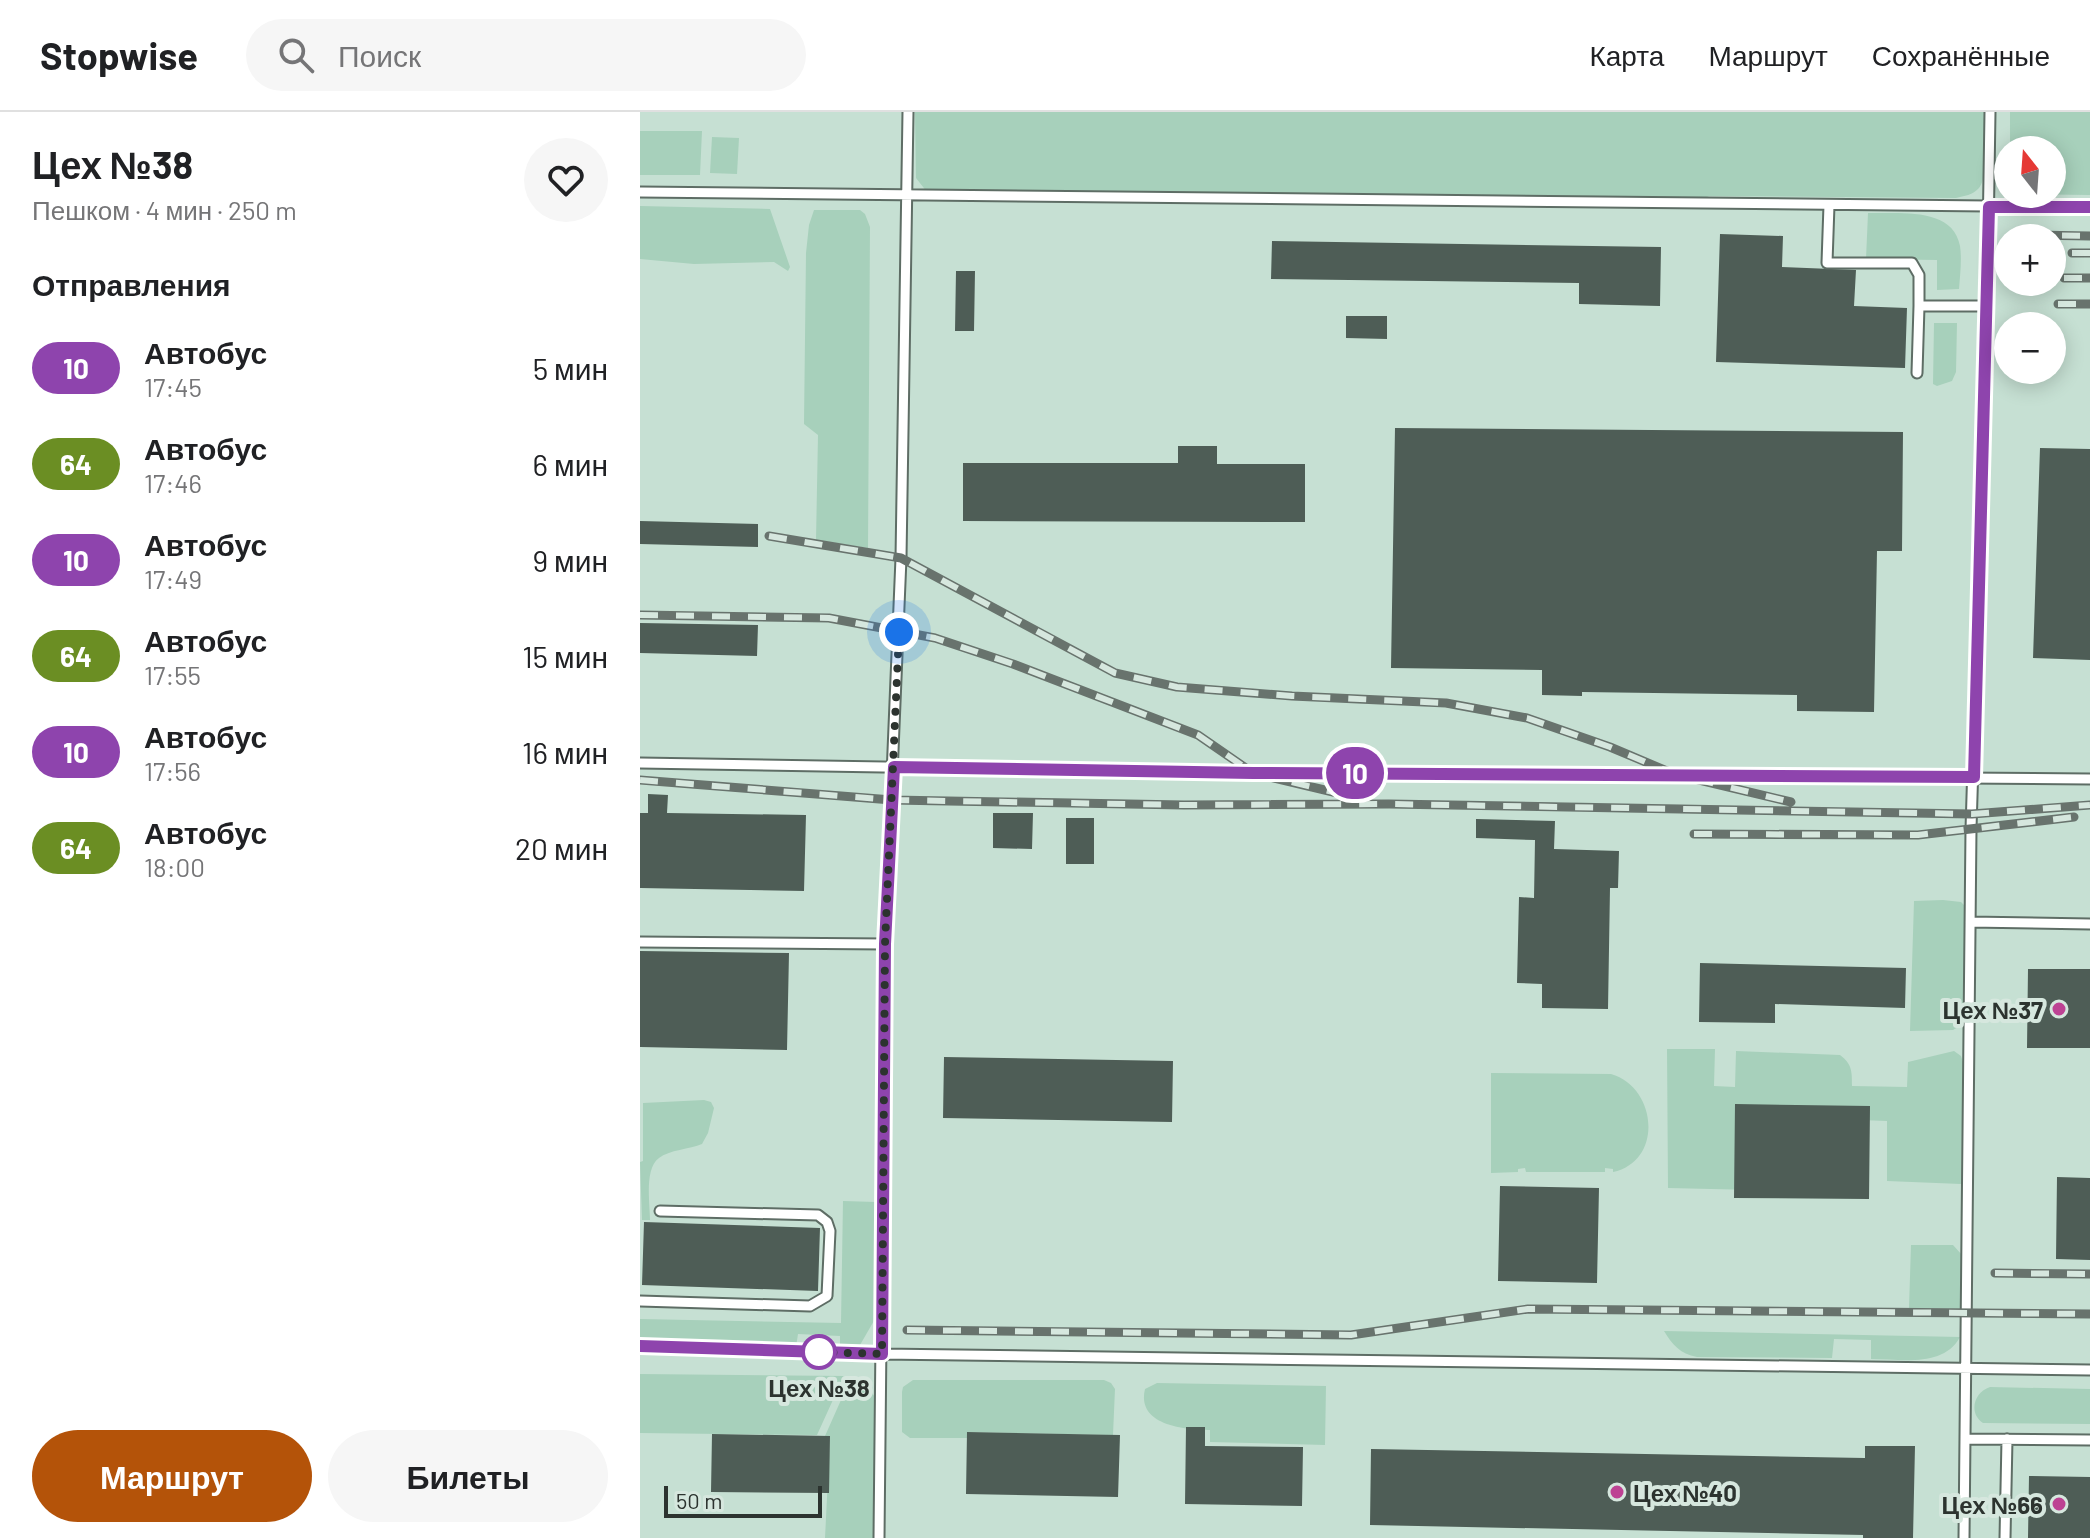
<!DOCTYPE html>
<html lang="ru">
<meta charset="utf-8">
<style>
:root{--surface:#fff;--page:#f6f6f6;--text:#202124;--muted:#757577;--line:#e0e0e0;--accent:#b45309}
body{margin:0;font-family:Barlow,sans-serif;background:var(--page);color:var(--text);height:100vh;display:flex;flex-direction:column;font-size:30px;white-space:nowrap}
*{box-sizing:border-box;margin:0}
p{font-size:26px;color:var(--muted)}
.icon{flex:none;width:44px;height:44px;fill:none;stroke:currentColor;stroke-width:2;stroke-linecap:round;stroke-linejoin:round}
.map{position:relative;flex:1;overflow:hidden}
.panel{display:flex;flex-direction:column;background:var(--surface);width:640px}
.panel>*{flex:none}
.badge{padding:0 16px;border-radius:26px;font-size:28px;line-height:52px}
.needle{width:52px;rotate:343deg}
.tools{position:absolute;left:1354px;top:24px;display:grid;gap:16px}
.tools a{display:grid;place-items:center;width:72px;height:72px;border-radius:50%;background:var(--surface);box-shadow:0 4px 20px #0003;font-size:40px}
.scale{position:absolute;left:24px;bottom:20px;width:158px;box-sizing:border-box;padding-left:8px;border:4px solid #2c332f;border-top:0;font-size:22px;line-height:28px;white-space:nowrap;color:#2c332f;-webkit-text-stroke:6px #d6e7de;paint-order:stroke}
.you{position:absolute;width:40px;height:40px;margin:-20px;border:6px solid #fff;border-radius:50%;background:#1a73e8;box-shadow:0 0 0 12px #1a73e833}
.map>.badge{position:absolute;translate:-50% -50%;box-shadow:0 0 0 4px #fff}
h2{padding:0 32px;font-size:30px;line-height:72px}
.round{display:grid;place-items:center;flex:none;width:84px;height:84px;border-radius:42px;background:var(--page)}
.summary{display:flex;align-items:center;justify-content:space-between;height:136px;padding:0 32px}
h1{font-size:38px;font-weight:700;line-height:60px}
.primary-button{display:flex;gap:16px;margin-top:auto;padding:16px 32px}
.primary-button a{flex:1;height:92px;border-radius:48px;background:var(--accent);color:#fff;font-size:32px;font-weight:700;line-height:92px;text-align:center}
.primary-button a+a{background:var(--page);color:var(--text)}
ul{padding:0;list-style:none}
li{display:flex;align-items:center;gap:24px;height:96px;padding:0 32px}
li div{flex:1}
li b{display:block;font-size:30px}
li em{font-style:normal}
li .badge{min-width:88px;font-weight:700;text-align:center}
header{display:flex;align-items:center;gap:48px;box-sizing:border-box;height:112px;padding:0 40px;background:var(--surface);border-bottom:2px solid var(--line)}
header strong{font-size:38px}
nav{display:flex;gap:44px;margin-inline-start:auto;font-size:28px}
.search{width:560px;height:72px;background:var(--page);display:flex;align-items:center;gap:20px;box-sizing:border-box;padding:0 28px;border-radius:44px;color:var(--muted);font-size:30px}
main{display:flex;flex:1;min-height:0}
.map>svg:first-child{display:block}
.built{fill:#c6e0d3;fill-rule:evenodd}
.green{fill:#a7d0bb}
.building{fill:#4e5d56}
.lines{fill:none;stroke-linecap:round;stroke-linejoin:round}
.lane-casing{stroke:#5e6d65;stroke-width:13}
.lane{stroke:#fff;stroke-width:9}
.rail-casing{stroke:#68736d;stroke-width:9}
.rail{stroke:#d6e7de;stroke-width:6;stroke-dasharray:18;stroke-linecap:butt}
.line-casing{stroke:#fff;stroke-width:18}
.line{stroke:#8e44ad;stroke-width:12}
.walk{stroke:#2c332f;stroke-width:8;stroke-dasharray:0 14.4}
.poi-dot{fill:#bd4293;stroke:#d6e7de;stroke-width:3}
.stop-dot{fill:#fff;stroke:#8e44ad;stroke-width:4}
.labels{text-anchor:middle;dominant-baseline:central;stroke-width:8;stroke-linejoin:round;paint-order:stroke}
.poi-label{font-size:24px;font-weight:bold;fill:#2c332f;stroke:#d6e7de;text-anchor:end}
.stop-label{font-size:24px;font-weight:bold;fill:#2c332f;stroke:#d6e7de}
</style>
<header>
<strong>Stopwise</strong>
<div class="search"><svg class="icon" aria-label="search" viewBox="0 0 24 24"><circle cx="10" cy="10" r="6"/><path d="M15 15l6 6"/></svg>Поиск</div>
<nav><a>Карта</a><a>Маршрут</a><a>Сохранённые</a></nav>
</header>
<main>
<section class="panel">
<div class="summary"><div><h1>Цех №38</h1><p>Пешком · 4 мин · 250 m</p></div><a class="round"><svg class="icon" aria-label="heart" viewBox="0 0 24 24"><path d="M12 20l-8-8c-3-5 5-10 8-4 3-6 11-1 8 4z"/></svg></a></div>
<h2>Отправления</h2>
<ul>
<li><span class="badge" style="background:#8e44ad;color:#fff">10</span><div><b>Автобус</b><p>17:45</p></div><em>5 мин</em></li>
<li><span class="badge" style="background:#6b8e23;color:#fff">64</span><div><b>Автобус</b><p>17:46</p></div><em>6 мин</em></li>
<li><span class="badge" style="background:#8e44ad;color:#fff">10</span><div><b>Автобус</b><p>17:49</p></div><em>9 мин</em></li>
<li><span class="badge" style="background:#6b8e23;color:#fff">64</span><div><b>Автобус</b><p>17:55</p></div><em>15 мин</em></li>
<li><span class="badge" style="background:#8e44ad;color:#fff">10</span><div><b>Автобус</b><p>17:56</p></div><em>16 мин</em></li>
<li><span class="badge" style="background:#6b8e23;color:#fff">64</span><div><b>Автобус</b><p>18:00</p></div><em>20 мин</em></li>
</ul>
<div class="primary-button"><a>Маршрут</a><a>Билеты</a></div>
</section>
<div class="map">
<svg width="1450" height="1426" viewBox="0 0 1450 1426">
<rect width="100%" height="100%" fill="#d6e7de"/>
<path class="built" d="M 0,0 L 1450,0 L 1450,1426 L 0,1426 ZM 1368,38 L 1412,38 L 1412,82 L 1368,82 ZM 1368,126 L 1412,126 L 1412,170 L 1368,170 ZM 1368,214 L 1412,214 L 1412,258 L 1368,258 Z"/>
<path class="green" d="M 275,0 L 1345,0 C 1347,15 1349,64 1339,76 C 1333,83 1324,84 1316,86 L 1069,84 L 1057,90 L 287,80 L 276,66 Z
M 1370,0 L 1450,0 L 1450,83 L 1369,82 L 1412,82 L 1412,38 L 1370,38 Z
M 0,19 L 62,19 L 60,63 L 0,63 Z
M 72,25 L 99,26 L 97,62 L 70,61 Z
M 0,94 L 130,97 L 150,155 L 148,159 L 134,150 L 54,152 L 0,147 Z
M 174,98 L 220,98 L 225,102 L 230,115 L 228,436 L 176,428 L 178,323 L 164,312 L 166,141 L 169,113 Z
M 1228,101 C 1257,102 1313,94 1320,134 C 1322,147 1320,164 1319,177 L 1297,178 L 1297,148 L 1226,147 Z
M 1294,211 L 1317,211 L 1316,260 L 1312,269 L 1297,274 L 1293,272 Z
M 1303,788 L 1321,790 L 1326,795 L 1325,911 L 1313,918 L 1270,919 L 1274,789 Z
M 1027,937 L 1075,937 L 1074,974 L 1095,975 L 1096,939 L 1200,943 C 1212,952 1212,959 1212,974 L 1267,975 L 1268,950 L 1314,939 L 1321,944 L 1323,950 L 1321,1072 L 1247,1069 L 1247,1009 L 1115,1004 L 1114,1078 L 1028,1076 Z
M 851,961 L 971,962 C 1017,975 1024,1049 973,1060 L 973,1057 L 965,1056 L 965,1060 L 886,1060 L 885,1056 L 878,1057 L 878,1060 L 851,1061 Z
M 64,988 L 71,990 L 74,996 L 68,1021 L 62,1032 C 50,1037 29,1038 19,1046 C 4,1057 10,1092 10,1108 L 2,1108 L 0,1050 L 3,1049 L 3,991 Z
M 203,1089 L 236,1090 L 235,1207 L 220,1233 L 200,1236 L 200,1224 L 158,1222 L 156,1235 L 0,1231 L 0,1207 L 201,1211 Z
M 1271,1133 L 1313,1133 L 1322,1143 L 1320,1197 L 1269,1196 Z
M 1024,1219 L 1320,1225 C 1303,1256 1261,1247 1231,1247 L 1231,1228 L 1194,1227 L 1192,1246 L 1057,1245 C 1040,1242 1032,1232 1024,1219 Z
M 0,1262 L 205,1264 L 223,1268 L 235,1285 L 235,1426 L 185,1426 L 190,1325 L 185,1324 L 205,1279 L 197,1279 L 177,1323 L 0,1321 Z
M 273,1268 L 464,1268 L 471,1271 L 475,1277 L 473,1323 L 327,1320 L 327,1326 L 270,1326 L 262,1320 L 262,1280 L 263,1275 Z
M 517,1271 L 686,1274 L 685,1333 L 570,1330 L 570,1318 C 546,1318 496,1314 505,1277 Z
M 1350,1275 L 1450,1277 L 1450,1312 L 1343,1311 C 1328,1301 1334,1280 1350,1275 Z"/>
<path class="building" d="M 1080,122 L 1143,124 L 1142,155 L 1216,158 L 1214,194 L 1267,196 L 1265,256 L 1076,250 Z
M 632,129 L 1021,135 L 1020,194 L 939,192 L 939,171 L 631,167 Z
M 316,159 L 335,159 L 334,219 L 315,219 Z
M 706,204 L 747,204 L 747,227 L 706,226 Z
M 755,316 L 1263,320 L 1262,439 L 1237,439 L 1234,600 L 1157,599 L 1157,583 L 942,580 L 942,584 L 902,583 L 902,558 L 751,556 Z
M 538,334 L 577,334 L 577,352 L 665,352 L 665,410 L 323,409 L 323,351 L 538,351 Z
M 1400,336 L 1450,337 L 1450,548 L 1393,546 Z
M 0,409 L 118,412 L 118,435 L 0,432 Z
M 0,511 L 118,513 L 117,544 L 0,541 Z
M 8,682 L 28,683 L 27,701 L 166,703 L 164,779 L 0,776 L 0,701 L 8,701 Z
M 353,701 L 393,701 L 392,737 L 353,736 Z
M 426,706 L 454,706 L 454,752 L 426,752 Z
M 836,707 L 915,709 L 914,737 L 979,739 L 978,776 L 970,776 L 968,897 L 902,896 L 902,872 L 877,871 L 879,785 L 894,786 L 895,728 L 836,726 Z
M 0,839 L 149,841 L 147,938 L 0,935 Z
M 1060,851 L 1266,856 L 1265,896 L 1135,892 L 1135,911 L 1059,910 Z
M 1388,857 L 1450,857 L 1450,936 L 1387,936 Z
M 304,945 L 533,949 L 532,1010 L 303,1006 Z
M 1095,992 L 1230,994 L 1229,1087 L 1094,1086 Z
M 1417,1065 L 1450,1066 L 1450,1148 L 1416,1147 Z
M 860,1074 L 959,1076 L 957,1171 L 858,1169 Z
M 4,1110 L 180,1116 L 178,1179 L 2,1173 Z
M 546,1315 L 565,1315 L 565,1334 L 663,1335 L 662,1394 L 545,1392 Z
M 327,1320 L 480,1323 L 478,1385 L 326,1382 Z
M 72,1322 L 190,1324 L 189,1381 L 71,1380 Z
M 1225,1334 L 1275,1334 L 1273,1426 L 1223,1426 L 1223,1423 L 730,1413 L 731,1337 L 1225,1346 Z
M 1389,1364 L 1450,1365 L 1450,1426 L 1388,1426 Z"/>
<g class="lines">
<defs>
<path id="lane" d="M 0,80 L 1450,95
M 1189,93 L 1187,151 L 1272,151 L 1279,163 L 1279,194 L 1347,194
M 1277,261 L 1279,194
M 0,651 L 613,661 L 1450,667
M 1330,810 L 1450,812
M 0,830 L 245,832
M 0,1189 L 170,1194 L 187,1184 L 190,1119 L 187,1110 L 178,1103 L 20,1099
M 0,1234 L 242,1242 L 1450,1258
M 1326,1327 L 1450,1328
M 239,1426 L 245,832 L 261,446 L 268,0
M 1324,1426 L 1331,717 L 1347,194 L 1350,0
M 1365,1426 L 1367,1327"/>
</defs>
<use href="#lane" class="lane-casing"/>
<use href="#lane" class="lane"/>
<defs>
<path id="rail" d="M 1386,123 L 1450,124
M 1432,141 L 1450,141
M 1424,166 L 1450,166
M 1418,192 L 1450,192
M 129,424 L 261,446 L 475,561 L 537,575 L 652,584 L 806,591 L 887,606 L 970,635 L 1034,662 L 1151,690
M 0,503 L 189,506 L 295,526 L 373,552 L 558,623 L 613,661 L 710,684
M 0,668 L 252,688 L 544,693 L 749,692 L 1332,702 L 1450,693
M 1054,722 L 1278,723 L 1434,705
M 1355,1161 L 1450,1162
M 267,1218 L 711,1223 L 888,1197 L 1450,1202"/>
</defs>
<use href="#rail" class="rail-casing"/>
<use href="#rail" class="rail"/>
</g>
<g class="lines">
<defs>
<path id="line" d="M 0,1234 L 242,1242 L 245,832 L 254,655 L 613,661 L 1334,665 L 1349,95 L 1450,95"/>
</defs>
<use href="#line" class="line-casing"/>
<use href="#line" class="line"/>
<path class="walk" d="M 179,1240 L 242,1242 L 245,832 L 259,520"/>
</g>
<g class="poi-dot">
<circle cx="1419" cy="897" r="8"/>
<circle cx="977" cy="1380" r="8"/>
<circle cx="1419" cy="1392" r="8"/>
</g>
<circle class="stop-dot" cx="179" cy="1240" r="16"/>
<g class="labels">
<g class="poi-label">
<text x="1403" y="897">Цех №37</text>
<text x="993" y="1380" text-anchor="start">Цех №40</text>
<text x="1403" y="1392">Цех №66</text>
</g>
<g class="stop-label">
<text x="179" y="1275">Цех №38</text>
</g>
</g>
</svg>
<div class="tools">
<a><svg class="needle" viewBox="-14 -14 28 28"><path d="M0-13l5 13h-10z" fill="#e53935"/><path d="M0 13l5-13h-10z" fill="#757577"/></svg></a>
<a>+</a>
<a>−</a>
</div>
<div class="scale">50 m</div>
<div class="you" style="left:259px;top:520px"></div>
<b class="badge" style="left:715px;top:661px;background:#8e44ad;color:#fff">10</b>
</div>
</main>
